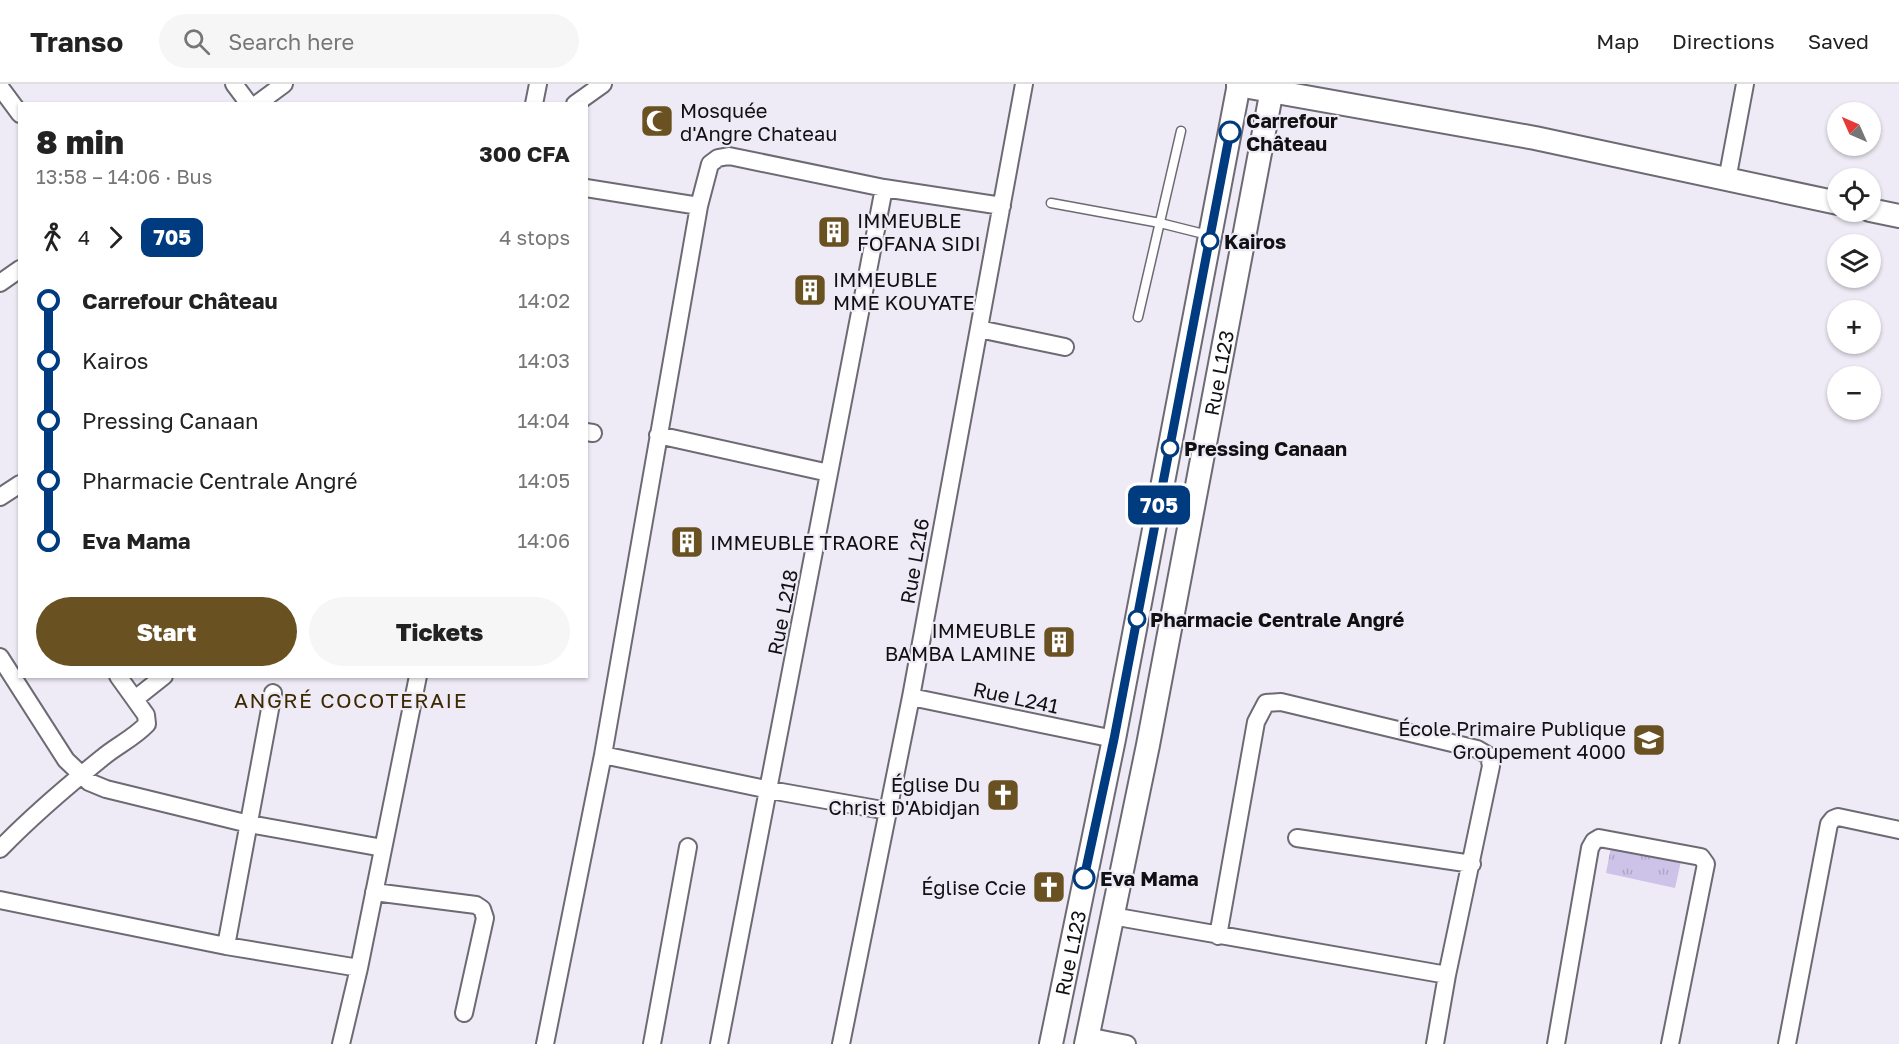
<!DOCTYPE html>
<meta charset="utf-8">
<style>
:root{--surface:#fff;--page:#f6f6f6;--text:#222;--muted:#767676;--line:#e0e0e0;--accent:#6a5122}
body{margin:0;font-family:"Golos Text",sans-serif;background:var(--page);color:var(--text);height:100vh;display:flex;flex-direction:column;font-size:22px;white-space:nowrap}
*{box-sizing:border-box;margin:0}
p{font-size:20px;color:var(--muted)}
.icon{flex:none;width:33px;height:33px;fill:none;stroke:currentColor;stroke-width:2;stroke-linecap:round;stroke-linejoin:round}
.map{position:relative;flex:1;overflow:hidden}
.sheet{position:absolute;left:18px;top:18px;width:570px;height:576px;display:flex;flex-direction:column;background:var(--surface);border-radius:0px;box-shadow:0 2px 4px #0004}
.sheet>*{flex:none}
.badge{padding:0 12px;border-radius:9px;font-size:21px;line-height:39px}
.needle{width:39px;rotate:315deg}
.buttons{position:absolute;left:1827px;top:18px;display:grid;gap:12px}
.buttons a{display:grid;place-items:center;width:54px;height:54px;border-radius:50%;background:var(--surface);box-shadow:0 2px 4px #0004;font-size:30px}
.map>.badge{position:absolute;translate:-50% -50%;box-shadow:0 0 0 3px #fff}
.legs{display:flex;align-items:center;gap:9px;height:66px;padding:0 18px;font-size:20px}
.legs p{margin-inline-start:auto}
.head{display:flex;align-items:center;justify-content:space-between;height:102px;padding:0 18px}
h1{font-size:33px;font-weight:800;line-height:45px}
.action{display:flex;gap:12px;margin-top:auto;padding:12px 18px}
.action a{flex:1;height:69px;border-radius:36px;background:var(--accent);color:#fff;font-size:24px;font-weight:800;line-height:69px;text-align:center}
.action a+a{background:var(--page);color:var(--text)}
ul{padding:0 18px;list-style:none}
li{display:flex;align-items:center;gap:21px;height:60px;font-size:22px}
li i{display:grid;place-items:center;width:9px;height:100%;margin:0 8px;background:currentColor}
li i::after{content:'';width:15px;height:15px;margin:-8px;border:4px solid;border-radius:50%;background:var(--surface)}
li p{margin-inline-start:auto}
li:first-child i{background:linear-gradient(#0000 50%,currentColor 0)}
li:last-child i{background:linear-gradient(currentColor 50%,#0000 0)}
header{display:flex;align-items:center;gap:36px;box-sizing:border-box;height:84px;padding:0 30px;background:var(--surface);border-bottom:2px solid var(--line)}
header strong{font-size:28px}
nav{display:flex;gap:33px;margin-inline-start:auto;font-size:21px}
.search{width:420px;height:54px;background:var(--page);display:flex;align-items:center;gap:15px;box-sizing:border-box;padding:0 21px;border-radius:33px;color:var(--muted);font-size:22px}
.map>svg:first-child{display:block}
.grass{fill:url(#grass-tufts)}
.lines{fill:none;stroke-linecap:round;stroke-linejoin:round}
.lane-casing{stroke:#6d6a74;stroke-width:11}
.street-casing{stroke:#6d6a74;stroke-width:20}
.secondary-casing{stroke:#6d6a74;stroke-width:26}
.lane{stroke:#fff;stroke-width:8}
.street{stroke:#fff;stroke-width:16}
.secondary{stroke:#fff;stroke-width:22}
.line-1-casing{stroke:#fff;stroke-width:14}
.line-1{stroke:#003b80;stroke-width:9}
.stop-1-dot{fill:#fff;stroke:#003b80;stroke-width:3}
.labels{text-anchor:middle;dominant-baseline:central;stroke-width:4.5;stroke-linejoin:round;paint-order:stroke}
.poi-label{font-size:20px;fill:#111013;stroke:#eeebf6;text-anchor:start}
.stop-label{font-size:20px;font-weight:bold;fill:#111013;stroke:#eeebf6;text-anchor:start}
.street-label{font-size:20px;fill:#111013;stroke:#eeebf6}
.neighbourhood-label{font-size:21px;letter-spacing:1.5px;fill:#3c2901;stroke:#eeebf6}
</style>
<header>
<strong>Transo</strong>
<div class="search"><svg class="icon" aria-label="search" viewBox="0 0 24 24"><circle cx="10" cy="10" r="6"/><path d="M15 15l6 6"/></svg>Search here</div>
<nav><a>Map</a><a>Directions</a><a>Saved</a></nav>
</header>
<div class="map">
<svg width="1899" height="960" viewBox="0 0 1899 960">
<defs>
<pattern id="grass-tufts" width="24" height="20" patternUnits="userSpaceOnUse" patternTransform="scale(1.5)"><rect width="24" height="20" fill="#cdc2e8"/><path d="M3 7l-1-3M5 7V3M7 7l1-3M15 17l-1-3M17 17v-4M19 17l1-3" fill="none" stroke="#afa6c6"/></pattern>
</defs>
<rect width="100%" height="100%" fill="#eeebf6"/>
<path class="grass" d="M 1611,763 L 1681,777 L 1675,804 L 1606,789 Z"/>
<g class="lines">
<defs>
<path id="lane" d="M 1051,119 L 1160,139 L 1208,151
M 1138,233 L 1181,47"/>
<path id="street" d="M 234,0 L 249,20
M 0,3 L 20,30
M 257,20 L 284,0
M 534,20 L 538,0
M 575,20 L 603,0
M 1727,96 L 1745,0
M 586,104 L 699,122
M 0,199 L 20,185
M 979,245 L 1065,263
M 586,348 L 593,349
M 658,351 L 829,389
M 0,413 L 20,400
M 0,573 L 66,676 L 89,698 L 106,705 L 249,740 L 383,764
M 911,613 L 1114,655
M 135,615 L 164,592
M 603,671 L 770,706 L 888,727
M 1297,754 L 1472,780
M 0,765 C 32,732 66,703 102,674 C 116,662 134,654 147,640 L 146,631 L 118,592
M 374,808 L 476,821 L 482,825 L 485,834 L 464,929
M 0,816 L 226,862 L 359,884
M 1112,832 L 1447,891
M 1218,852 L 1256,638 L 1266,619 L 1281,618 L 1477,665 L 1489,672 L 1491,682 L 1447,891 L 1435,960
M 226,862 L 273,609
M 1087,952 L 1127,960
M 341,960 L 359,884 L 418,592
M 545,960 L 603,671 L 699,122 L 710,80 L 718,74 L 729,72 L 884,104 L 1002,122
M 652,960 L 688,763
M 719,960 L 884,104
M 841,960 L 911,613 L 1024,0
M 1556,960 L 1590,764 L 1594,757 L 1599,754 L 1701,773 L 1706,780 L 1670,960
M 1787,960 L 1829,740 L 1833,735 L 1838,733 L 1899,746"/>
<g id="secondary">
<path d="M 1238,1 L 1535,54 L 1838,119"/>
<path d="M 1870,126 L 1899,132"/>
<path id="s1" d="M 1051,960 L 1114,655 L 1239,0"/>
<path id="s2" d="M 1086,960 L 1148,661 L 1273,0"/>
</g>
</defs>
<use href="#lane" class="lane-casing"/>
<use href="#street" class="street-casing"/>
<use href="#secondary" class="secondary-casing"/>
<use href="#lane" class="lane"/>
<use href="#street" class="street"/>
<use href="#secondary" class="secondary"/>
</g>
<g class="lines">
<defs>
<path id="line-1" d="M 1084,794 L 1114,655 L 1230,48"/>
</defs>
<use href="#line-1" class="line-1-casing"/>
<use href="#line-1" class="line-1"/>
</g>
<defs>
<symbol id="mosque-square" viewBox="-11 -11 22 22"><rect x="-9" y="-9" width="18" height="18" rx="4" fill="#6a5122" stroke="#eeebf6"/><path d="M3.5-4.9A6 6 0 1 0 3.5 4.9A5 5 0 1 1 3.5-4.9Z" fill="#fff"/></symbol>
<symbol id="building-square" viewBox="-11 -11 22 22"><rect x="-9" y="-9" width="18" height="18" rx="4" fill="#6a5122" stroke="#eeebf6"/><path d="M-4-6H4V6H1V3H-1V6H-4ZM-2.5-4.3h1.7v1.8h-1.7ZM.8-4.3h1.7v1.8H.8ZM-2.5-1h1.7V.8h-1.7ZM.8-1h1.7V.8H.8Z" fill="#fff"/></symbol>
<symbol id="school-square" viewBox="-11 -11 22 22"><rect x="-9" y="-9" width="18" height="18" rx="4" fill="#6a5122" stroke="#eeebf6"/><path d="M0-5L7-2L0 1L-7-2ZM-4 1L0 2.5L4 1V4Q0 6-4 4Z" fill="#fff"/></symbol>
<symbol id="church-square" viewBox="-11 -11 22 22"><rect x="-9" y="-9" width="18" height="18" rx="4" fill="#6a5122" stroke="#eeebf6"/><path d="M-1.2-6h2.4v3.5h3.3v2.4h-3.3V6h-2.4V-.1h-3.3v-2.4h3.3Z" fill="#fff"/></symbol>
</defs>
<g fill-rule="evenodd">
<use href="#mosque-square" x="638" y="18" width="38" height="38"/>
<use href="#building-square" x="815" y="129" width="38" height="38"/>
<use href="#building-square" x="791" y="187" width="38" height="38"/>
<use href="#building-square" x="668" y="439" width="38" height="38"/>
<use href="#building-square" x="1040" y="539" width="38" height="38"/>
<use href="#school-square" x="1630" y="637" width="38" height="38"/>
<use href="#church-square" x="984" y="692" width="38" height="38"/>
<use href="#church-square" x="1030" y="784" width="38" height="38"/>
</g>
<g class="stop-1-dot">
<circle cx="1230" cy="48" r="10"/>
<circle cx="1210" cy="157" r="8"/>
<circle cx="1170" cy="364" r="8"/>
<circle cx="1137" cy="535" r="8"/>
<circle cx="1084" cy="794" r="10"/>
</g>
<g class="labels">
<g class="poi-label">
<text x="680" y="26">Mosquée<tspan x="680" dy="23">d'Angre Chateau</tspan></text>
<text x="857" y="136">IMMEUBLE<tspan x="857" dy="23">FOFANA SIDI</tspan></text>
<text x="833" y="195">IMMEUBLE<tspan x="833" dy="23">MME KOUYATE</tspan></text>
<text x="710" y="458">IMMEUBLE TRAORE</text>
<text x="1036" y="546" text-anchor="end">IMMEUBLE<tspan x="1036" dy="23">BAMBA LAMINE</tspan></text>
<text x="1626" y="644" text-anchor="end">École Primaire Publique<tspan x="1626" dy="23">Groupement 4000</tspan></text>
<text x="980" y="700" text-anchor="end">Église Du<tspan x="980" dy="23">Christ D'Abidjan</tspan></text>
<text x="1026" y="803" text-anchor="end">Église Ccie</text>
</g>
<g class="stop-label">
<text x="1246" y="36">Carrefour<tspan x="1246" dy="23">Château</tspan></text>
<text x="1224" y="157">Kairos</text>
<text x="1184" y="364">Pressing Canaan</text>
<text x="1150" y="535">Pharmacie Centrale Angré</text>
<text x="1100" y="794">Eva Mama</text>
</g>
<g class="street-label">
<text stroke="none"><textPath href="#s2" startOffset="684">Rue L123</textPath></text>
<text transform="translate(914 477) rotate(-80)">Rue L216</text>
<text transform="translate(782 528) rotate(-79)">Rue L218</text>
<text transform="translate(1016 613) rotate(12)">Rue L241</text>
<text stroke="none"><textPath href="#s1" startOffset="93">Rue L123</textPath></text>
</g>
<g class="neighbourhood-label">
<text x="351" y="616">ANGRÉ COCOTERAIE</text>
</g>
</g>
</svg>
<div class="buttons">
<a><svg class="needle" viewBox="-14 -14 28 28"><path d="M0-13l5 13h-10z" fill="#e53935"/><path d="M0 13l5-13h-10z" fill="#767676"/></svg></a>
<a><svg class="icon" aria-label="locate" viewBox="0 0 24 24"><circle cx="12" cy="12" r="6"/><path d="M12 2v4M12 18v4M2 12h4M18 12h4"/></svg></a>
<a><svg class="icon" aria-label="layers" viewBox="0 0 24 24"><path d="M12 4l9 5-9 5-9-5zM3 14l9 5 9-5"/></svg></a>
<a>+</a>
<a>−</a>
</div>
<b class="badge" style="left:1159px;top:421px;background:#003b80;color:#fff">705</b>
<section class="sheet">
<div class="head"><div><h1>8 min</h1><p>13:58 – 14:06 · Bus</p></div><b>300 CFA</b></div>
<div class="legs"><svg class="icon" aria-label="walk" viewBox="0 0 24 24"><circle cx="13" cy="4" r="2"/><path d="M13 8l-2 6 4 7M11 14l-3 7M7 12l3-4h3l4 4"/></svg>4<svg class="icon" aria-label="forward" viewBox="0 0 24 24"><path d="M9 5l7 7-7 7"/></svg><b class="badge" style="background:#003b80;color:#fff">705</b><p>4 stops</p></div>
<ul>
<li><i style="color:#003b80"></i><b>Carrefour Château</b><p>14:02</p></li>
<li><i style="color:#003b80"></i><span>Kairos</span><p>14:03</p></li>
<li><i style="color:#003b80"></i><span>Pressing Canaan</span><p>14:04</p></li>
<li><i style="color:#003b80"></i><span>Pharmacie Centrale Angré</span><p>14:05</p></li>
<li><i style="color:#003b80"></i><b>Eva Mama</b><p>14:06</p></li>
</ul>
<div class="action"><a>Start</a><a>Tickets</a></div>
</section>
</div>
